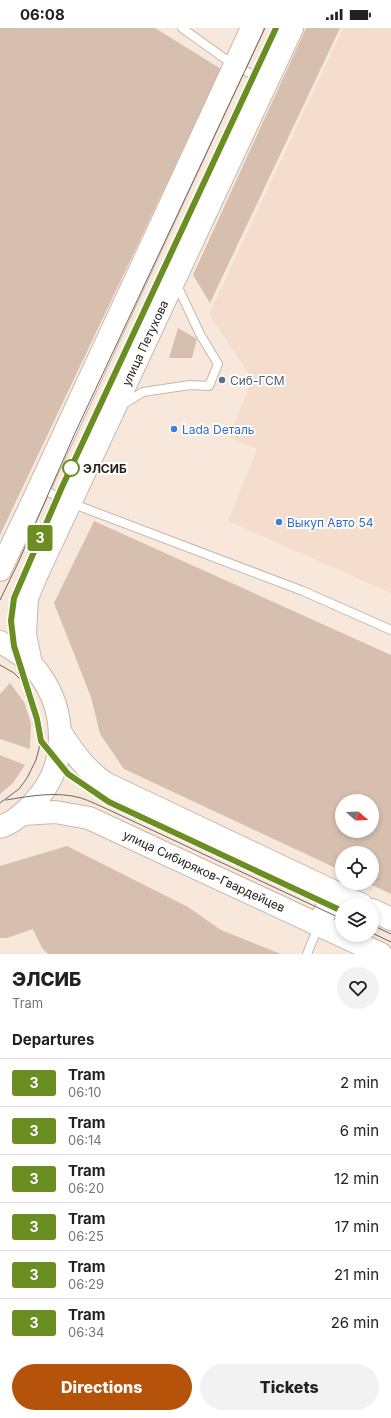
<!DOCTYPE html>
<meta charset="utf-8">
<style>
:root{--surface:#fff;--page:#f2f2f2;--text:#202124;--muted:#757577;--line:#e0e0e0;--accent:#b45309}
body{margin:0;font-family:Inter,sans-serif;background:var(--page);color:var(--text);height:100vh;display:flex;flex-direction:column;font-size:15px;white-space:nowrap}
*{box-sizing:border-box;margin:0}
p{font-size:13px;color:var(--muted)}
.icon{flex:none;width:22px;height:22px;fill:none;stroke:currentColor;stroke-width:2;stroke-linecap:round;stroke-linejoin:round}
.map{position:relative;height:926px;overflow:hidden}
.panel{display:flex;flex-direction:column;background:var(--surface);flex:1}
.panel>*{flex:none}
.badge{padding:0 8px;border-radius:3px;font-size:14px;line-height:26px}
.needle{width:26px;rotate:109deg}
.controls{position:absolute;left:335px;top:766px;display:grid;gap:8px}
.controls a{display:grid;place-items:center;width:44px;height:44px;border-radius:50%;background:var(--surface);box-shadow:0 2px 6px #0003;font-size:20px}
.map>.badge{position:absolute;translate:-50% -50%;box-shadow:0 0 0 2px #fff}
h2{padding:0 12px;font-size:15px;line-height:36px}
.round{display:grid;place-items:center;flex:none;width:42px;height:42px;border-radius:21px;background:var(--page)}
.overview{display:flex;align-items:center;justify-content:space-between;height:68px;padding:0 12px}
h1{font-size:19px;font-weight:800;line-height:30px}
.action{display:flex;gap:8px;margin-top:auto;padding:8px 12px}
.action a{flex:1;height:46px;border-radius:24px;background:var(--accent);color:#fff;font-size:16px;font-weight:800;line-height:46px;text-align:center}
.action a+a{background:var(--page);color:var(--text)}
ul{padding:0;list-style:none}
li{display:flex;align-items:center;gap:12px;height:48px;padding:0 12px;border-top:1px solid var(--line)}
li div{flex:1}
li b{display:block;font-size:15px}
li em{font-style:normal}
li .badge{min-width:44px;font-weight:700;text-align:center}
.status{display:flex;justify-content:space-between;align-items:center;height:28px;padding:0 20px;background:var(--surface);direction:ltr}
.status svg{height:11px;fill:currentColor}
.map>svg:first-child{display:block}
.built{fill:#f4ddcc}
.green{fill:#d6bfaf;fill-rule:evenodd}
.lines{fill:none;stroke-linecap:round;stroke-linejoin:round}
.service-casing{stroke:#c7b7ab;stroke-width:10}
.secondary-casing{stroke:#c7b7ab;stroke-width:24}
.trunk-casing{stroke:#c7b7ab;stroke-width:24}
.service{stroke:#fff;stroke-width:8}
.secondary{stroke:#fff;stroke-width:22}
.trunk{stroke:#fff;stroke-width:22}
.tram{stroke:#6f655e;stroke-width:1}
.line-casing{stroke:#fff;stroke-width:9}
.line{stroke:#6b8e23;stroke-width:6}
.service-dot{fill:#5c6f8a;stroke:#fff;stroke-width:1.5}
.shop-dot{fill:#3f7fe0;stroke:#fff;stroke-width:1.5}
.stop-dot{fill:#fff;stroke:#6b8e23;stroke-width:2}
.labels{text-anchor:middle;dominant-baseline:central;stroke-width:4;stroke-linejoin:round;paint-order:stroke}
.street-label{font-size:12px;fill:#27211d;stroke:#fff}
.service-label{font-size:12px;fill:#4e5e75;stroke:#fff;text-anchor:start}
.shop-label{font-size:12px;fill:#366cbe;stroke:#fff;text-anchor:start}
.stop-label{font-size:12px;font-weight:bold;fill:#27211d;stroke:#fff;text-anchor:start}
</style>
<div class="status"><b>06:08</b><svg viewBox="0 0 49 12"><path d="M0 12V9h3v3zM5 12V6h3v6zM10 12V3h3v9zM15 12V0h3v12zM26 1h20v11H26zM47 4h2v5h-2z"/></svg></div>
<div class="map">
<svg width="391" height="926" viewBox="0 0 391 926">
<rect width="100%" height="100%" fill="#f8e8dc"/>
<path class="built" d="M 343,0 L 391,0 L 391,565 L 228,493 L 257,421 L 229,409 L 252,351 L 209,286 Z"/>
<path class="green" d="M 0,0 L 155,0 L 221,41 L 0,507 Z
M 306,0 L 340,0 L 210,275 L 193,247 Z
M 178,300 L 197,311 L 192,330 L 169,330 Z
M 94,493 L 391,627 L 391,866 L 368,855 L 372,855 L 372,825 L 342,825 L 342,843 L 124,741 L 100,706 L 91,669 L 54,575 ZM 342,773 L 372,773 L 372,803 L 342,803 Z
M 10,655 L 24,674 L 31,695 L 30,721 L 0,711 L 0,666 Z
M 0,727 L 25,737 L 13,755 L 0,766 Z
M 67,818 L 188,879 L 221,902 L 281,926 L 48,926 L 42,920 L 33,901 L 7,910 L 0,910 L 0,838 Z"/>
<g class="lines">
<defs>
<path id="service" d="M 182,0 L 235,38 L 266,53
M 122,377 L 143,364 L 190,357 L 209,358 L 218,336 L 200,306 L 176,255
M 40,460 L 71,475 L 303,563 L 391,602
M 307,926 L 319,897"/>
<path id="secondary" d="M 61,705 C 74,725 86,742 105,755 L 362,877
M 22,786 L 55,784 L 89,790 L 381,926
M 372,882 L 391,891
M 319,897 L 334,864"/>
<path id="trunk" d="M 0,542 L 33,473 L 252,0
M 0,614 C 11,620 21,626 30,635 C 34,638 37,643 40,647 C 67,685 68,739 34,774 C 25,784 14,795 0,799
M 31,636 L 25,606 L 27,570 L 37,546 L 292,0"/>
</defs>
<use href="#service" class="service-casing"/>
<use href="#secondary" class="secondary-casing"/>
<use href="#trunk" class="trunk-casing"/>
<use href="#service" class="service"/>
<use href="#secondary" class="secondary"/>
<use href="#trunk" class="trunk"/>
<path class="tram" d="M 0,572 L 18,535 L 75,405 L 265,0
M 0,637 L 14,645 L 25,656
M 41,713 L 68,746 L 109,774 L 342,883
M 6,772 C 30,768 57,763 81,770 C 90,773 98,777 107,781 L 342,891
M 0,775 L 19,761 L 27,750 L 36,732 L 41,713 L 37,691 L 14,617 L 11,593 L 14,570 L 71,440 L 276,0
M 372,897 L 391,906
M 372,905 L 391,914"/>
</g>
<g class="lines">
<defs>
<path id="line" d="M 276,0 L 62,459 L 14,570 L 11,593 L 14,618 L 37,691 L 41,713 L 68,746 L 109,774 L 342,883"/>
</defs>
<use href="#line" class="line-casing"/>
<use href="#line" class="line"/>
</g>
<circle class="service-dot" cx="222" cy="352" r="4"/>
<g class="shop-dot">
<circle cx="174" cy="401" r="4"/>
<circle cx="279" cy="494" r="4"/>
</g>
<circle class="stop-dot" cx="71" cy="440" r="8"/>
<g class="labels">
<g class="street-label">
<text transform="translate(145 315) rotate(-65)">улица Петухова</text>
<text transform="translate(204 843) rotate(25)">улица Сибиряков-Гвардейцев</text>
</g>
<g class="service-label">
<text x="230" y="352">Сиб-ГСМ</text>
</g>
<g class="shop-label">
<text x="182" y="401">Lada Dеталь</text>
<text x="287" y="494">Выкуп Авто 54</text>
</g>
<g class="stop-label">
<text x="83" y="440">ЭЛСИБ</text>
</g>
</g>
</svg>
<div class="controls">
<a><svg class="needle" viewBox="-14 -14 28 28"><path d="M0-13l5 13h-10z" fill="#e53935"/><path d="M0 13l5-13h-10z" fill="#757577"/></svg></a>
<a><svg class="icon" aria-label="locate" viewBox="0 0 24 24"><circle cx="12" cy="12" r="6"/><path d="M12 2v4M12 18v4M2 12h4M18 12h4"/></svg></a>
<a><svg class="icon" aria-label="layers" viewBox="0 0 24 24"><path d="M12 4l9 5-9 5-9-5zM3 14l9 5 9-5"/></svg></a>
</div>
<b class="badge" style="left:40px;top:510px;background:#6b8e23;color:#fff">3</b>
</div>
<section class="panel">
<div class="overview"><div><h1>ЭЛСИБ</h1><p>Tram</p></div><a class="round"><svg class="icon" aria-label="heart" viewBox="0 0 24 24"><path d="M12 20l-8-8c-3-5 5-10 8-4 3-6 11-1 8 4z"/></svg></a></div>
<h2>Departures</h2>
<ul>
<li><span class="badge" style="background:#6b8e23;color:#fff">3</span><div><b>Tram</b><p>06:10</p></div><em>2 min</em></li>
<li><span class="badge" style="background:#6b8e23;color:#fff">3</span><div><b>Tram</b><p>06:14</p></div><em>6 min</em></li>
<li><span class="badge" style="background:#6b8e23;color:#fff">3</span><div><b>Tram</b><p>06:20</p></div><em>12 min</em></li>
<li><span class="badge" style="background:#6b8e23;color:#fff">3</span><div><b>Tram</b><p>06:25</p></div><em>17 min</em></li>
<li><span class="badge" style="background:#6b8e23;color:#fff">3</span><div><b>Tram</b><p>06:29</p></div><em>21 min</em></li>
<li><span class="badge" style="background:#6b8e23;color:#fff">3</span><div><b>Tram</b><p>06:34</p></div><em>26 min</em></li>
</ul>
<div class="action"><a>Directions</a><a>Tickets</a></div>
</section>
